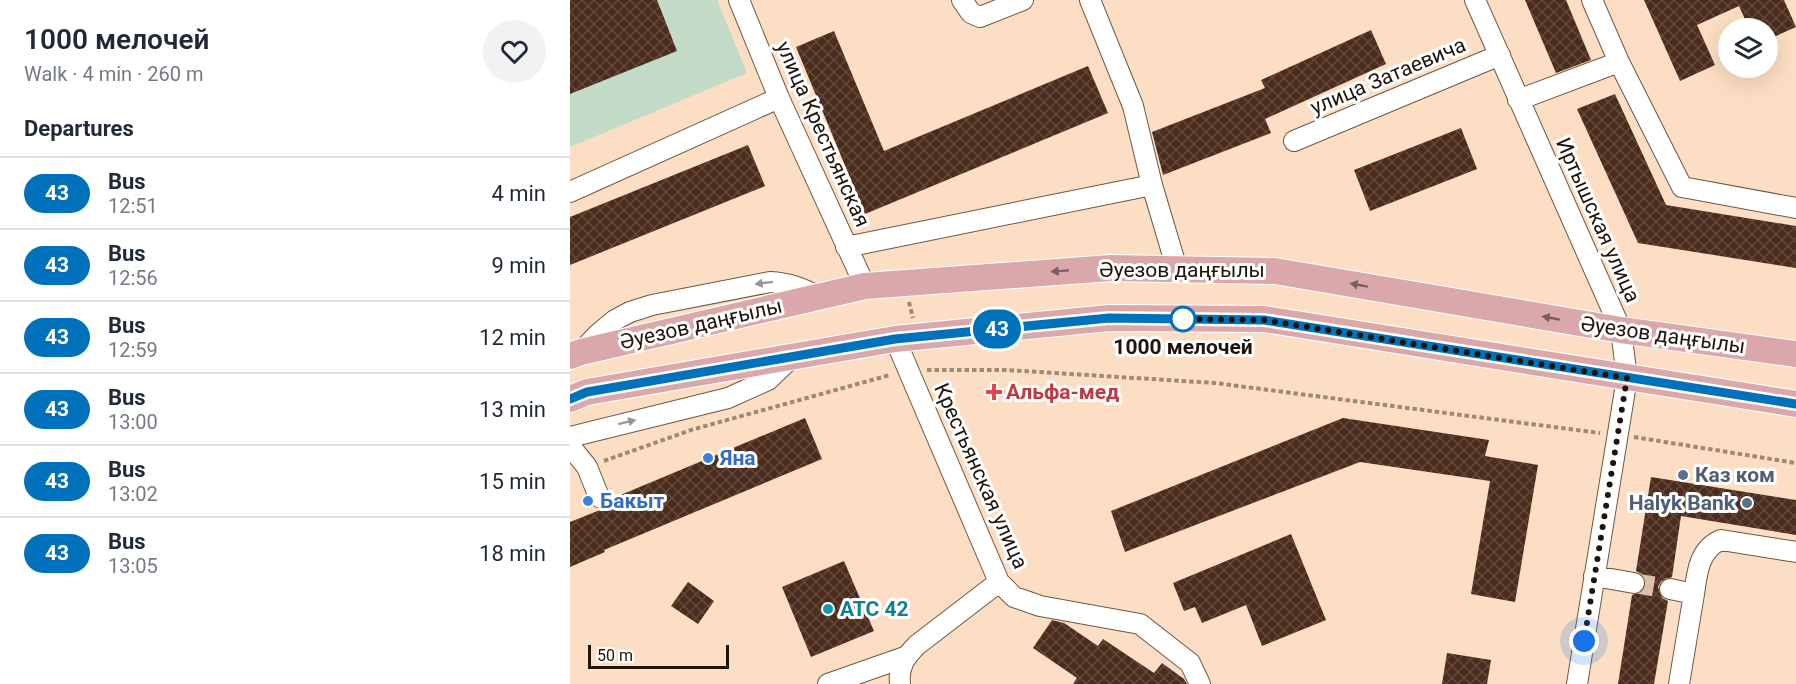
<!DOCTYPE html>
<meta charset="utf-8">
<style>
:root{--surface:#fff;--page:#f2f2f3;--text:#1f2937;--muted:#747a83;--line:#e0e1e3}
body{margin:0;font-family:Roboto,sans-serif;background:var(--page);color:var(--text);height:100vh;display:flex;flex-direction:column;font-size:22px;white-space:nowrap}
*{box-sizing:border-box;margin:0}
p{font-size:20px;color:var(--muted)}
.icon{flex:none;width:33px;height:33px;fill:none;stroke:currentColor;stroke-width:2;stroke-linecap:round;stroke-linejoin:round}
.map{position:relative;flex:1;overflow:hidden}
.drawer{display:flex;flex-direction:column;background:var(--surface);width:570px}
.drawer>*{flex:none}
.badge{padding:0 12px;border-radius:20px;font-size:21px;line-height:39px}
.fabs{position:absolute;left:1148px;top:18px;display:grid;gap:12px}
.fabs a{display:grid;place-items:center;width:60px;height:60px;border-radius:50%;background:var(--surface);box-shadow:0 6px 24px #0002;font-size:30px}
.scale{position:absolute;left:18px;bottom:15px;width:141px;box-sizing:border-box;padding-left:6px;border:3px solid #1e140a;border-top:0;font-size:16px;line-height:21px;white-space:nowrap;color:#1e140a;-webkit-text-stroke:4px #fff;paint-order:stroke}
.you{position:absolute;width:30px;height:30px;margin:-15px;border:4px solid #fff;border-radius:50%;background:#1a73e8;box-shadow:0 0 0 9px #1a73e833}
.map>.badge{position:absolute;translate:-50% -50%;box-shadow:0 0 0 3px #fff}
h2{padding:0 24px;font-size:22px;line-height:54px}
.round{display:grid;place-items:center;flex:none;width:63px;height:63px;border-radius:32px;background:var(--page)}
.headline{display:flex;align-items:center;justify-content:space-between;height:102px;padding:0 24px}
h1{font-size:28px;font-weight:600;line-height:45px}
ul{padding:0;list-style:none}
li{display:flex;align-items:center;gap:18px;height:72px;padding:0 24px;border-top:2px solid var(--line)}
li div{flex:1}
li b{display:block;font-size:22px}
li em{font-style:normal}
li .badge{min-width:66px;font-weight:700;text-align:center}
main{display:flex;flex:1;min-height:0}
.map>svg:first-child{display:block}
.green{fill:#c2dbc7}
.building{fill:url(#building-cross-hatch)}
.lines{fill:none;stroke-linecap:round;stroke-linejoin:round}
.minor-tunnel{stroke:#dac0a7;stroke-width:20;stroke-dasharray:20 10;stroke-linecap:butt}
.minor-casing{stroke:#705740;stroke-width:22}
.major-casing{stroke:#fff;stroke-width:28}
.path{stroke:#9e8975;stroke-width:4;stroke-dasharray:4.5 3;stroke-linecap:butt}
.minor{stroke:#fff;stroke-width:20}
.major{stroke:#daa8aa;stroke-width:26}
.oneway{fill:#7c5e5a}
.oneway2{fill:#9a9591}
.line-casing{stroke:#fff;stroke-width:14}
.line{stroke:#0072bc;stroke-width:9}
.walk{stroke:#1e140a;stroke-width:6;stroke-dasharray:0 10.8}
.stop-dot{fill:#fff;stroke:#0072bc;stroke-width:3}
.health-dot{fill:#e0444e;stroke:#fff;stroke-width:2}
.shop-dot{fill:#3f7fe0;stroke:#fff;stroke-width:2}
.service-dot{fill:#5c6f8a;stroke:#fff;stroke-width:2}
.culture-dot{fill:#0f9aa8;stroke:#fff;stroke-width:2}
.labels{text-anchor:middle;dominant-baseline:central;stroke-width:6;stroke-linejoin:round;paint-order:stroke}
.street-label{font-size:21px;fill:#1e140a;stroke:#fff}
.stop-label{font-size:21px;font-weight:bold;fill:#1e140a;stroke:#fff}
.health-label{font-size:21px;font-weight:bold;fill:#be3a42;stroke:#fff;text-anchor:start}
.shop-label{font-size:21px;font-weight:bold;fill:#366cbe;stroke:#fff;text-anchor:start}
.service-label{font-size:21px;font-weight:bold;fill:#4e5e75;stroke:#fff;text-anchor:start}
.culture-label{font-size:21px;font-weight:bold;fill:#0d838f;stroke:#fff;text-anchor:start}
</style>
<main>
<section class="drawer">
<div class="headline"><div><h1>1000 мелочей</h1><p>Walk · 4 min · 260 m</p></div><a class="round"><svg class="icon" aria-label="heart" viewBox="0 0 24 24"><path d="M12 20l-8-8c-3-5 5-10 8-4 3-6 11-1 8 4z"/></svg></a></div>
<h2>Departures</h2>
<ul>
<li><span class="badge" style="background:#0072bc;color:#fff">43</span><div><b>Bus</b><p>12:51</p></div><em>4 min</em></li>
<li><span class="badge" style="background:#0072bc;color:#fff">43</span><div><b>Bus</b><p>12:56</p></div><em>9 min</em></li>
<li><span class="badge" style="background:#0072bc;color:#fff">43</span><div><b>Bus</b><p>12:59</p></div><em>12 min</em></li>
<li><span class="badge" style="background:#0072bc;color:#fff">43</span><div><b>Bus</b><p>13:00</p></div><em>13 min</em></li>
<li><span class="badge" style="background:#0072bc;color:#fff">43</span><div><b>Bus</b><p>13:02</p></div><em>15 min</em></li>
<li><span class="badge" style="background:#0072bc;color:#fff">43</span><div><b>Bus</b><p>13:05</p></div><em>18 min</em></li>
</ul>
</section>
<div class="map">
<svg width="1226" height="684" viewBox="0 0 1226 684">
<defs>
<pattern id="building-cross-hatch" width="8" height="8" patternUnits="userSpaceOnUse" patternTransform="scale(1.5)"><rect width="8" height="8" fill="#4c2d1d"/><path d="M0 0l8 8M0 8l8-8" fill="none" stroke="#62493c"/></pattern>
</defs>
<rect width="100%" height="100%" fill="#fbdec3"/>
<path class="green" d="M 0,0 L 147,0 L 177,73 L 0,147 Z"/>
<path class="building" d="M 0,0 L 87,0 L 107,51 L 0,94 Z
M 955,0 L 996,0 L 1021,60 L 986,73 Z
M 1074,0 L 1214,0 L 1226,27 L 1197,40 L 1197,28 L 1179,28 L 1169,6 L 1127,25 L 1145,65 L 1110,81 Z
M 801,30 L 816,64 L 695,119 L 701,133 L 593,175 L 582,132 L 695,88 L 691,80 Z
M 264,31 L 314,151 L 518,66 L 538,113 L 295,214 L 226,47 Z
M 1045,94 L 1096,205 L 1226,226 L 1226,268 L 1068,243 L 1007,109 Z
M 891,128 L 907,169 L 800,211 L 784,170 Z
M 178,145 L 195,186 L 0,265 L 0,217 Z
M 235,418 L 252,459 L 34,550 L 35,552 L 0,567 L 0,522 L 40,506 L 41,499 Z
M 773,418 L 919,440 L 915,456 L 968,465 L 945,602 L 901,594 L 920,481 L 790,462 L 555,552 L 541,511 Z
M 1081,477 L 1226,500 L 1226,535 L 1111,516 L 1102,577 L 1091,581 L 1088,587 L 1092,598 L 1098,601 L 1084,684 L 1048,684 L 1062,595 L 1073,591 L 1076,584 L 1072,574 L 1066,571 Z
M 721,534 L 756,620 L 692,646 L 676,605 L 632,623 L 625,607 L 614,611 L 603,583 Z
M 274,561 L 304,631 L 241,657 L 212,587 Z
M 118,582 L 144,601 L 128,624 L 101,606 Z
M 482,620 L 494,623 L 528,646 L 533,639 L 584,673 L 592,663 L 614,679 L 617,684 L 503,684 L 507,678 L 463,648 Z
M 877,653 L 921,660 L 917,684 L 872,684 Z"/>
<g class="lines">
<path class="minor-tunnel" d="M 1064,583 L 1100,589"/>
<defs>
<path id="minor" d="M 169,0 L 209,98 L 295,286
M 392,0 L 401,13 L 410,17 L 453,0
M 520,0 L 563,106 L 582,185 L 607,269
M 905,0 L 1051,330 L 1057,378 L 1007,684
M 1049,62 L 1112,187 L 1226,208
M 948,100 L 1049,62 L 1022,0
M 724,141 L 930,55
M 0,192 L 209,98
M 276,247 L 582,185
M 325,339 L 429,582 L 444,597 L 470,606 L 570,624 L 620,663 L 630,684
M 11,352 L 27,335 L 45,320 L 60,312 L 82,305 L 200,282 C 219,283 232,288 249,297
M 0,437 L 158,398 L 198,380 L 222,357
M 0,446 L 17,467 L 29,497
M 1024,576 L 1064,583
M 1100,589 L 1124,594 C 1127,573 1129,549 1151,540 L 1226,552
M 258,684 L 335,657
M 330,684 C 328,667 335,657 347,645 L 429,582
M 1109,684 L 1124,594"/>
<path id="major" d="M 0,356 L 11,352 L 295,286 L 541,268 L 705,271 L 1051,330 L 1226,354
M 0,399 L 17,392 L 325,339 L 539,318 L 694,319 L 1226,404"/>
</defs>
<use href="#minor" class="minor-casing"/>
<use href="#major" class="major-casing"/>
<path class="path" d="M 339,302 L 343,318
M 357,370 L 437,370 L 645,383 L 1030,433
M 1064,437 L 1226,463
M 34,461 L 121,430 L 320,375"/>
<use href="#minor" class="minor"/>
<use href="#major" class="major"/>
</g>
<defs><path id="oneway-solid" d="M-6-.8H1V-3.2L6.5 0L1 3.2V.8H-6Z" transform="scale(1.5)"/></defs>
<g class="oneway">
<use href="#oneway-solid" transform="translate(490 271) rotate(176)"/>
<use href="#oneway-solid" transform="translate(789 285) rotate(-170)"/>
<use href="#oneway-solid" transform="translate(981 318) rotate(-170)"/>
</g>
<g class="oneway2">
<use href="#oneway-solid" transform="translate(194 283) rotate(173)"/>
<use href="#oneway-solid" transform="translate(57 422) rotate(-14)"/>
</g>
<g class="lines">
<defs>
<path id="line" d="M 0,399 L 17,392 L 325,339 L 539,318 L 694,320 L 1226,404"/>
</defs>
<use href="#line" class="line-casing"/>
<use href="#line" class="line"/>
<path class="walk" d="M 613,319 L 605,319 L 694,320 L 1057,378 L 1014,641"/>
</g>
<circle class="stop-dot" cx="613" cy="319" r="12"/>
<path class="health-dot" d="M421 383h6v6h6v6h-6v6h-6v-6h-6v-6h6z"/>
<g class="shop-dot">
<circle cx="138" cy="458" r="6"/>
<circle cx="18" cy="501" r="6"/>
</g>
<g class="service-dot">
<circle cx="1113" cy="475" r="6"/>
<circle cx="1177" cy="503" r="6"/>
</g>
<circle class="culture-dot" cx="258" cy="609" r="6"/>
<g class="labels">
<g class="street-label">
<text transform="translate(818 76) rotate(-23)">улица Затаевича</text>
<text transform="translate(253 134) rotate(66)">улица Крестьянская</text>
<text transform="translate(1028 220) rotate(66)">Иртышская улица</text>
<text x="612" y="270">Әуезов даңғылы</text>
<text transform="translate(131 324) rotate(-13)">Әуезов даңғылы</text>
<text transform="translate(1093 335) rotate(8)">Әуезов даңғылы</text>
<text transform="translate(411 476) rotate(66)">Крестьянская улица</text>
</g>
<g class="stop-label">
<text x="613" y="347">1000 мелочей</text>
</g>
<g class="health-label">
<text x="436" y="392">Альфа-мед</text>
</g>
<g class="shop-label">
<text x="150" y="458">Яна</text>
<text x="30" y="501">Бакыт</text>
</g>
<g class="service-label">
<text x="1125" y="475">Каз ком</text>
<text x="1165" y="503" text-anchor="end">Halyk Bank</text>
</g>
<g class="culture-label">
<text x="270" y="609">АТС 42</text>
</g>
</g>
</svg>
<div class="fabs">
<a><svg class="icon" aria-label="layers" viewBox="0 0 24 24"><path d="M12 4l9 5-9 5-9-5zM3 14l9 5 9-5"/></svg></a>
</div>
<div class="scale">50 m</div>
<div class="you" style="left:1014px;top:641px"></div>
<b class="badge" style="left:427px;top:329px;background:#0072bc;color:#fff">43</b>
</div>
</main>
